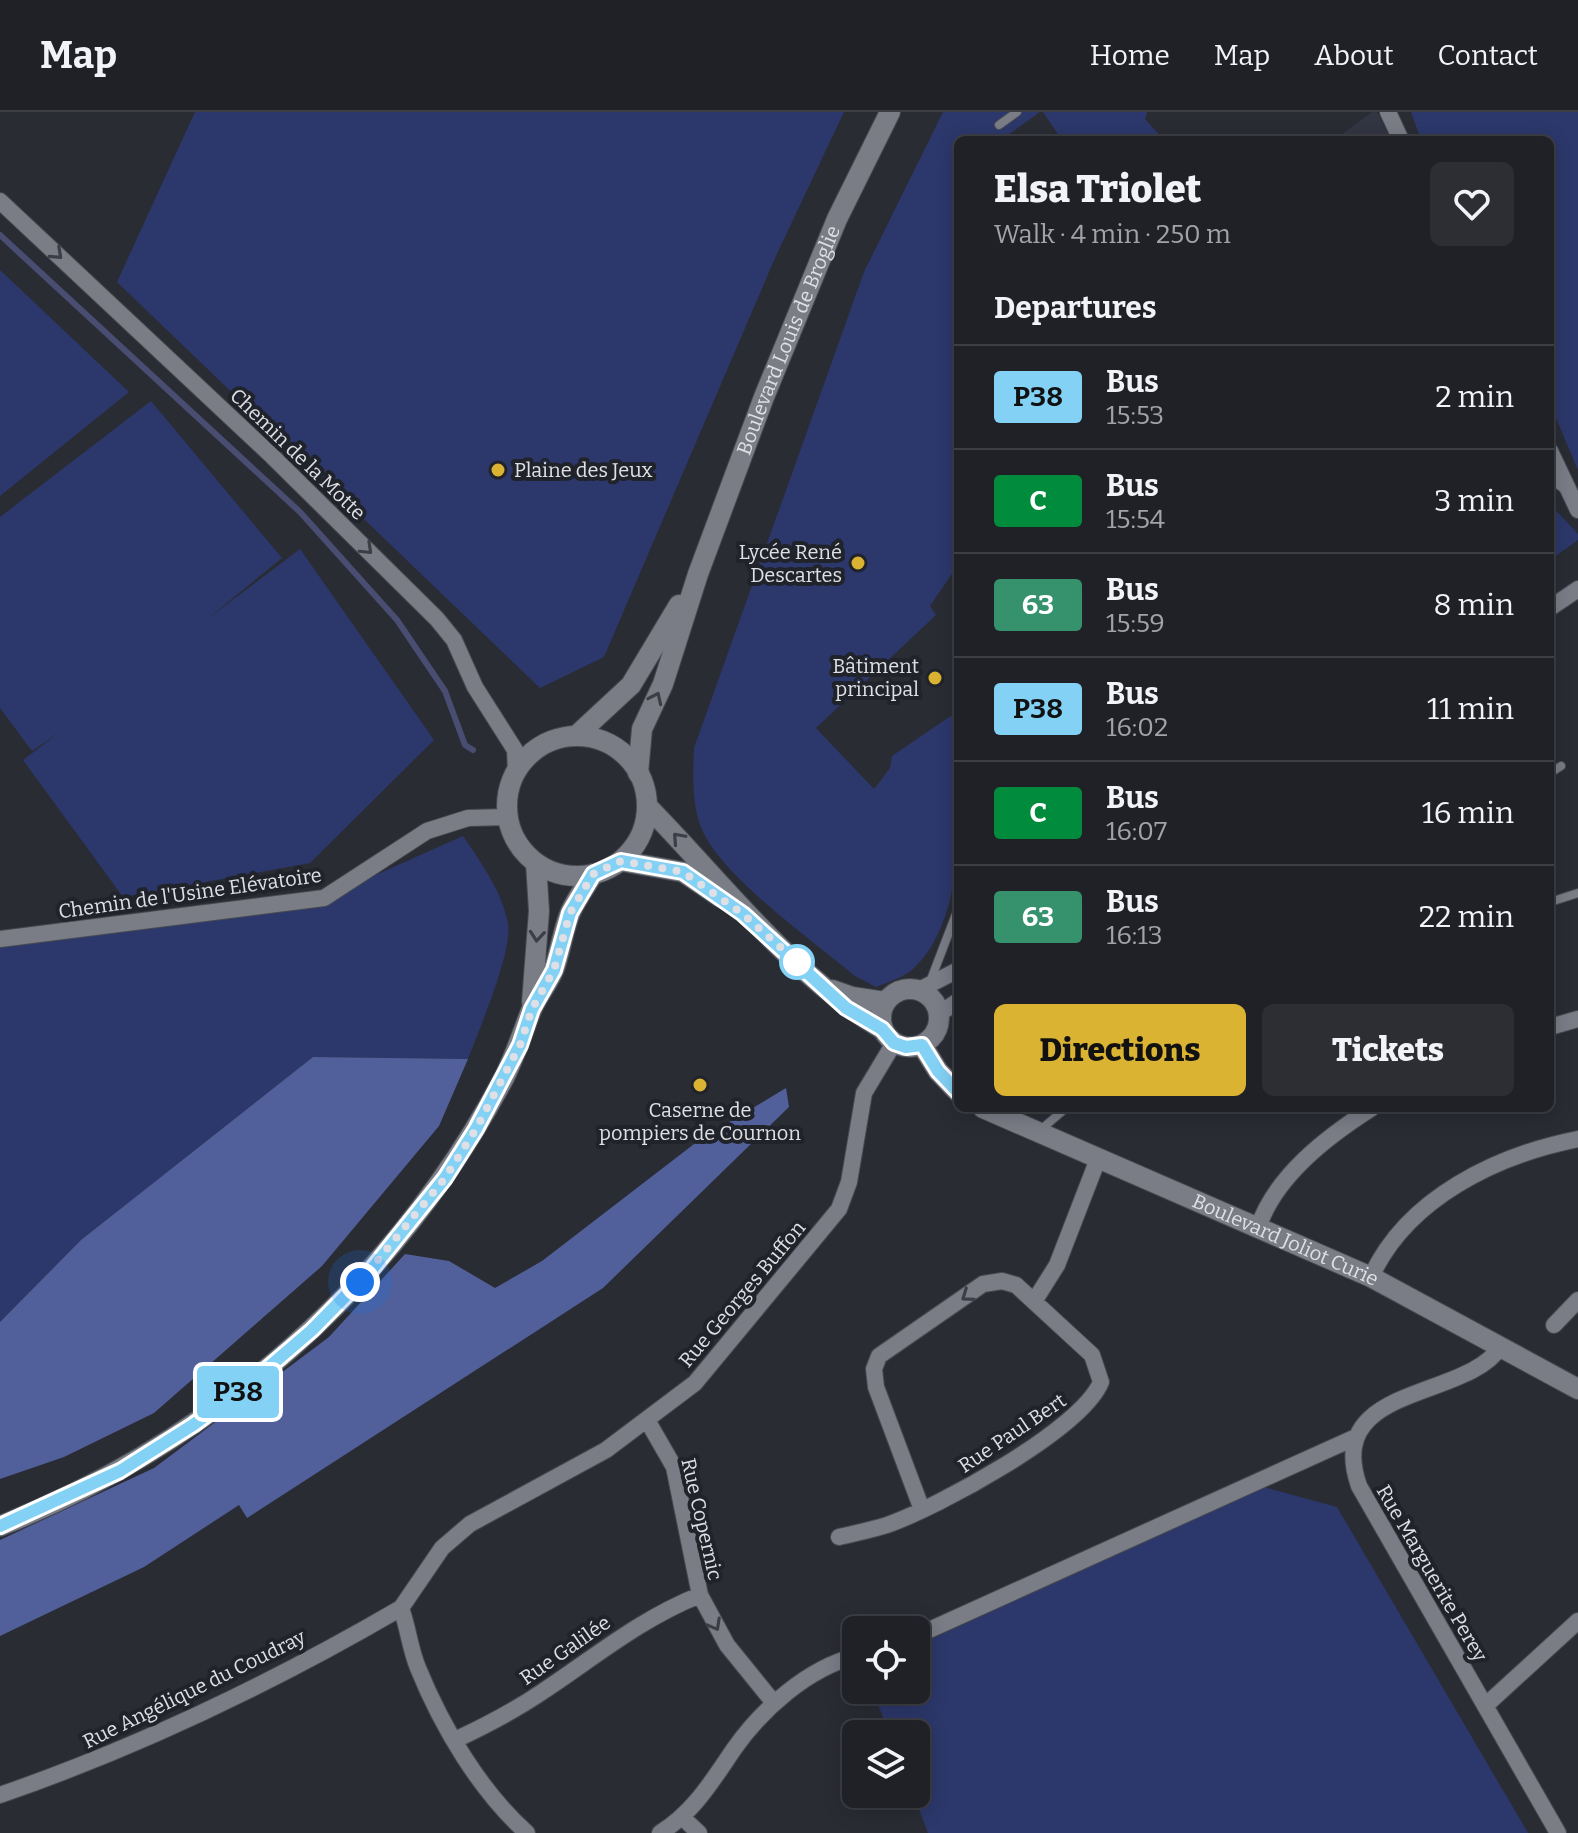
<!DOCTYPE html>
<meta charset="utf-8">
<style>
:root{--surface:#202127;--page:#2d2e33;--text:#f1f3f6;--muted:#a2a3a7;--line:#3d3e44;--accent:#dab333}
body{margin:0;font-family:Bitter,serif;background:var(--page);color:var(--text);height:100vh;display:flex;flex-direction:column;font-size:30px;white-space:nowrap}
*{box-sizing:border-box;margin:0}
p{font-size:26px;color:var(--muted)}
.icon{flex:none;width:44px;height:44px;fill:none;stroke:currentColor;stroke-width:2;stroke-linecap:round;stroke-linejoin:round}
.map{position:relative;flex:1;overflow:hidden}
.sheet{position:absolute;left:954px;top:24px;width:600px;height:976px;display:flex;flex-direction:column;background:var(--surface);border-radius:12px;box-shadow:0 4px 20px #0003,0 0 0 2px var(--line)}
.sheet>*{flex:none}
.badge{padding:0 16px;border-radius:6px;font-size:28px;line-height:52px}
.buttons{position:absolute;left:842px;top:1504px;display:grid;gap:16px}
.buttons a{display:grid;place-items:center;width:88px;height:88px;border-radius:12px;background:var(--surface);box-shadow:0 4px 20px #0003,0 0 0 2px var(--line);font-size:40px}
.you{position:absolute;width:40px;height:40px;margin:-20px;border:6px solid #fff;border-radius:50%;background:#1a73e8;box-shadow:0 0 0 12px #1a73e833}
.map>.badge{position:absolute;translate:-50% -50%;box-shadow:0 0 0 4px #fff}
h2{padding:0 40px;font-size:30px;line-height:72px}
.round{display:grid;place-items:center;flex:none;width:84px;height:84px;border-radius:12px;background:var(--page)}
.summary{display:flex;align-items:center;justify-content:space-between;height:136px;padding:0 40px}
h1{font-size:38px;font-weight:800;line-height:60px}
.button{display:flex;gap:16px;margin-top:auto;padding:16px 40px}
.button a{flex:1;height:92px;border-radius:12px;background:var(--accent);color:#111;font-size:32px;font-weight:800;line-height:92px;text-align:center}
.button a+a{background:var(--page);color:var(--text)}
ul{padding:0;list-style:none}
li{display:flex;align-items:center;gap:24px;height:104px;padding:0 40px;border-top:2px solid var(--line)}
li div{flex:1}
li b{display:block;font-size:30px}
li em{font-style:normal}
li .badge{min-width:88px;font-weight:700;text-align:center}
header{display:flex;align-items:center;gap:48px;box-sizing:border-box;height:112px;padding:0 40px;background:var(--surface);border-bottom:2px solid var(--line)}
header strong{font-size:38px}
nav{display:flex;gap:44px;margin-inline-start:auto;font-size:28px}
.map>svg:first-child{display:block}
.built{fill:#323542}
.green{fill:#2c386b}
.forest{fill:#51609a}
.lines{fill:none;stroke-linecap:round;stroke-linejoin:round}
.stream{stroke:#4a4d72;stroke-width:6}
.lane-casing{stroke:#474a50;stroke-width:10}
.street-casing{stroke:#474a50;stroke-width:18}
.secondary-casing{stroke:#474a50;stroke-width:22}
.lane{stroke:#7a7d86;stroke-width:8}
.street{stroke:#7a7d86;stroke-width:16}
.secondary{stroke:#7a7d86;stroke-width:20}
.oneway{stroke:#3b3e46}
.line-casing{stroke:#fff;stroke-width:18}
.line{stroke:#83d1f5;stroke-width:12}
.walk{stroke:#dee0e5;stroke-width:8;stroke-dasharray:0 14.4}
.poi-dot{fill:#dab333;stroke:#20232a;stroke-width:3}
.stop-dot{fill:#fff;stroke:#83d1f5;stroke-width:4}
.labels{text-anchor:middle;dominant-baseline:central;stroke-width:8;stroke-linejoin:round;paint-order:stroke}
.street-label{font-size:20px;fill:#dee0e5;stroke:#20232a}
.poi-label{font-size:20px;fill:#dee0e5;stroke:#20232a;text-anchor:end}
</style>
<header>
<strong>Map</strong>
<nav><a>Home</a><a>Map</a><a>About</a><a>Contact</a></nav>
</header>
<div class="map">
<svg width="1578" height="1721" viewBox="0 0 1578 1721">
<rect width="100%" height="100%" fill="#2a2c34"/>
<path class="built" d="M 1372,0 L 1377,0 L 1391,28 L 1334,28 Z"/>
<path class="green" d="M 195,0 L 844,0 L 775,146 L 604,545 L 540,576 L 117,170 Z
M 943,0 L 1040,0 L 1001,28 L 958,28 L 958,453 L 930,494 L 936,503 L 816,616 L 874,677 L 890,656 L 892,644 L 958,599 C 958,673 973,800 914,856 C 905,865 888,870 876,875 L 855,864 C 814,829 714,760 699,710 C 692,686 693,661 694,636 L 864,160 Z
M 1043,0 L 1147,0 L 1145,7 L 1164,28 L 1062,28 Z
M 1411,0 L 1578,0 L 1578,358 L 1550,292 L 1550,28 L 1421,28 Z
M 0,158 L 129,280 L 0,384 Z
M 151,289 L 282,446 L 206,508 L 300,437 L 434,628 L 310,751 L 123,785 L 23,648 L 60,620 L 32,639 L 0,596 L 0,405 Z
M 1550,392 L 1578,422 L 1578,428 L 1550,448 Z
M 463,724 C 482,752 501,778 508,811 C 513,839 479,918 468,947 L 313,945 L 81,1128 L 0,1210 L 0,827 L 324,786 Z
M 1264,1375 L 1337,1395 L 1528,1721 L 928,1721 L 913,1682 L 916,1682 L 916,1622 L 890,1622 L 872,1578 L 916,1578 L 916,1534 Z"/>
<path class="forest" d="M 313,945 L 468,947 L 439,1014 L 322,1154 L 154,1301 L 64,1345 L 0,1367 L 0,1210 L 81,1128 Z
M 786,976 L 789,995 L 603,1176 L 247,1406 L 239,1393 L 144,1455 L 0,1524 L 0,1428 L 154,1356 L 329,1225 L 405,1142 L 449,1149 L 495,1176 L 542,1149 L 698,1029 Z"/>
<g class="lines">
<path class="stream" d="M 0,123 L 300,400 L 397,508 L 445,579 L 465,633 L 473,638"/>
<defs>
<path id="lane" d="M 999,13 L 1017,0
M 1550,367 L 1564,377
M 1550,661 L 1561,654
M 1550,790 L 1578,781
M 930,870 L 958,797
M 1038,1020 L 1066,996"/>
<path id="street" d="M 1388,0 L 1401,28
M 0,89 L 272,344 L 437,507 L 454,528 L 475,575 L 515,638 L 516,660
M 1550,339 L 1578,398
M 1550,496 L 1578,477
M 0,827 L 324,786 L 427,719 L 468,706 L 508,705
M 919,878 L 958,858
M 939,902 L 958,889
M 1550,915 L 1578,907
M 1258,1116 C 1275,1064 1328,1024 1372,996
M 1371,1165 C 1407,1086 1497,1043 1578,1027
M 1035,1188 L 1057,1153 L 1098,1047
M 1554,1213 L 1578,1188
M 1501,1234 C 1467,1289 1323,1271 1359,1374 L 1558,1721
M 647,1308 L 674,1355 L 700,1483 L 727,1533 L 774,1591
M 839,1425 C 855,1421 872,1418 887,1413 C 938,1395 1081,1318 1101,1270 L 1092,1243 L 1016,1173 L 1002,1169 L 983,1172 L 879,1244 L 874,1257 L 876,1275 L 921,1395
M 916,1524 L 1356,1325
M 1485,1594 L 1578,1509
M 455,1628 C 485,1614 514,1599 542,1580 C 595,1545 640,1507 700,1483
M 0,1683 C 139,1635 274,1570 401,1496
M 682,1705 L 699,1721
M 527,1721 C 480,1679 442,1615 418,1556 C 410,1537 408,1515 401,1496 L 442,1436 L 470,1412 L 606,1338 L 695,1271 L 839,1097 L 849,1070 L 864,981 L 894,931
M 660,1721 C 694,1700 712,1669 734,1637 C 762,1597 808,1556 856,1544"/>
<g id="secondary">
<path d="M 576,624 L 631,573 L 679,493"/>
<circle cx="577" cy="694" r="70"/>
<path id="s1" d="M 638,661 L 642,617 L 663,572 L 698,462 L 764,285 L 837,107 L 890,0"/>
<path d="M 647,694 C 723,771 789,861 882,917"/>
<path d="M 621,749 L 683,760 L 720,785"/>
<circle cx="910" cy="906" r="29"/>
<path d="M 832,878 L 852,885 L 885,890"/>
<path d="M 532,890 L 539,799 L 536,751"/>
<path d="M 922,933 L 938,959 L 958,980"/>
<path id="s2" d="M 983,996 L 1371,1165 L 1578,1277"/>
<path d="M 0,1414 C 216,1329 395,1171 504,966 C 515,944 522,922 531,899 C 537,884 548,872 554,857 C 561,838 563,817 571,799 C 577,786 586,774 593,762"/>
</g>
</defs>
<use href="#lane" class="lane-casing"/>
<use href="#street" class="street-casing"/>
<use href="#secondary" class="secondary-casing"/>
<use href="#lane" class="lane"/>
<use href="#street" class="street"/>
<use href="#secondary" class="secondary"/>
</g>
<defs><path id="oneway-chevron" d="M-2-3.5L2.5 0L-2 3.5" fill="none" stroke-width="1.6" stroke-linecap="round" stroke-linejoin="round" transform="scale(2)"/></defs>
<g class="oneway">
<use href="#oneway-chevron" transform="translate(57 142) rotate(43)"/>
<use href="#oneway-chevron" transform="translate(367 437) rotate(44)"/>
<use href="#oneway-chevron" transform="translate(656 586) rotate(-65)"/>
<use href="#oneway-chevron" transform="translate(678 726) rotate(-132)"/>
<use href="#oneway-chevron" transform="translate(537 824) rotate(95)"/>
<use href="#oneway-chevron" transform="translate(967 1184) rotate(145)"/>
<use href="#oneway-chevron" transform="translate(715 1513) rotate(61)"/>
</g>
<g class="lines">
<defs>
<path id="line" d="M 0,1414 L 120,1359 L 193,1313 L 255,1267 L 312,1218 L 372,1157 L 445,1066 L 476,1017 L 520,933 L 532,897 L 554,858 L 570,801 L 593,762 L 621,749 L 683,760 L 743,802 L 846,896 L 882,917 L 894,931 L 906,935 L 922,933 L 938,959 L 958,980"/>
</defs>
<use href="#line" class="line-casing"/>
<use href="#line" class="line"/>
<path class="walk" d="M 360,1170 L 445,1066 L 476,1017 L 520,933 L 532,897 L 554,858 L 570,801 L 593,762 L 621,749 L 683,760 L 743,802 L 797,850"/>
</g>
<g class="poi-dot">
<circle cx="498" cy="358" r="8"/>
<circle cx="858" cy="451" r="8"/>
<circle cx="935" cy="566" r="8"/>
<circle cx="700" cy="973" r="8"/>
</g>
<circle class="stop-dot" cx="797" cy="850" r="16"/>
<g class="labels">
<g class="street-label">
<text stroke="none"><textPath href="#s1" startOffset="460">Boulevard Louis de Broglie</textPath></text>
<text transform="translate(298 342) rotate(44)">Chemin de la Motte</text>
<text transform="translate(190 781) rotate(-8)">Chemin de l'Usine Elévatoire</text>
<text stroke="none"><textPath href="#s2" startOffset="330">Boulevard Joliot Curie</textPath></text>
<text transform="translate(742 1182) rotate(-50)">Rue Georges Buffon</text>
<text transform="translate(1012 1321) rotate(-34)">Rue Paul Bert</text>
<text transform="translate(702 1407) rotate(77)">Rue Copernic</text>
<text transform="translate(1432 1461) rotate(60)">Rue Marguerite Perey</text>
<text transform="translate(565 1538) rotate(-35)">Rue Galilée</text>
<text transform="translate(194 1577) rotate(-26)">Rue Angélique du Coudray</text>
</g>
<g class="poi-label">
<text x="514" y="358" text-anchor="start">Plaine des Jeux</text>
<text x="842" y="440">Lycée René<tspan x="842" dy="23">Descartes</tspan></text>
<text x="919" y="554">Bâtiment<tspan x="919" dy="23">principal</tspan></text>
<text x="700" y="998" text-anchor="middle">Caserne de<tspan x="700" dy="23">pompiers de Cournon</tspan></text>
</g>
</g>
</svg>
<div class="buttons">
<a><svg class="icon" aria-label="locate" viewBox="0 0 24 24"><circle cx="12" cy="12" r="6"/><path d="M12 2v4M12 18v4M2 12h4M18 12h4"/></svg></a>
<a><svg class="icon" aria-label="layers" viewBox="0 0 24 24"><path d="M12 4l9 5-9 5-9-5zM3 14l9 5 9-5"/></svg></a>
</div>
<div class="you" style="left:360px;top:1170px"></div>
<b class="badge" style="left:238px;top:1280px;background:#83d1f5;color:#111">P38</b>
<section class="sheet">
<div class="summary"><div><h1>Elsa Triolet</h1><p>Walk · 4 min · 250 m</p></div><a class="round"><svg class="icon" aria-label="heart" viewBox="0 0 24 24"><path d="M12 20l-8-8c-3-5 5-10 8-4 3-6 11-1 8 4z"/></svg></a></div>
<h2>Departures</h2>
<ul>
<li><span class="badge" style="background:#83d1f5;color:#111">P38</span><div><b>Bus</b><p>15:53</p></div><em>2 min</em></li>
<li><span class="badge" style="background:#008c3c;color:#fff">C</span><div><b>Bus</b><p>15:54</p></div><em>3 min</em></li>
<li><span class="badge" style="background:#36916d;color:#fff">63</span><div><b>Bus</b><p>15:59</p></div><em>8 min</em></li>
<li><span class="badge" style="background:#83d1f5;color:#111">P38</span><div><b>Bus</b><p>16:02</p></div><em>11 min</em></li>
<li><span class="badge" style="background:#008c3c;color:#fff">C</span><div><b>Bus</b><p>16:07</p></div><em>16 min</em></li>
<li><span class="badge" style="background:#36916d;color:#fff">63</span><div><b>Bus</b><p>16:13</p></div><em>22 min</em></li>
</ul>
<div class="button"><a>Directions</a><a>Tickets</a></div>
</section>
</div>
